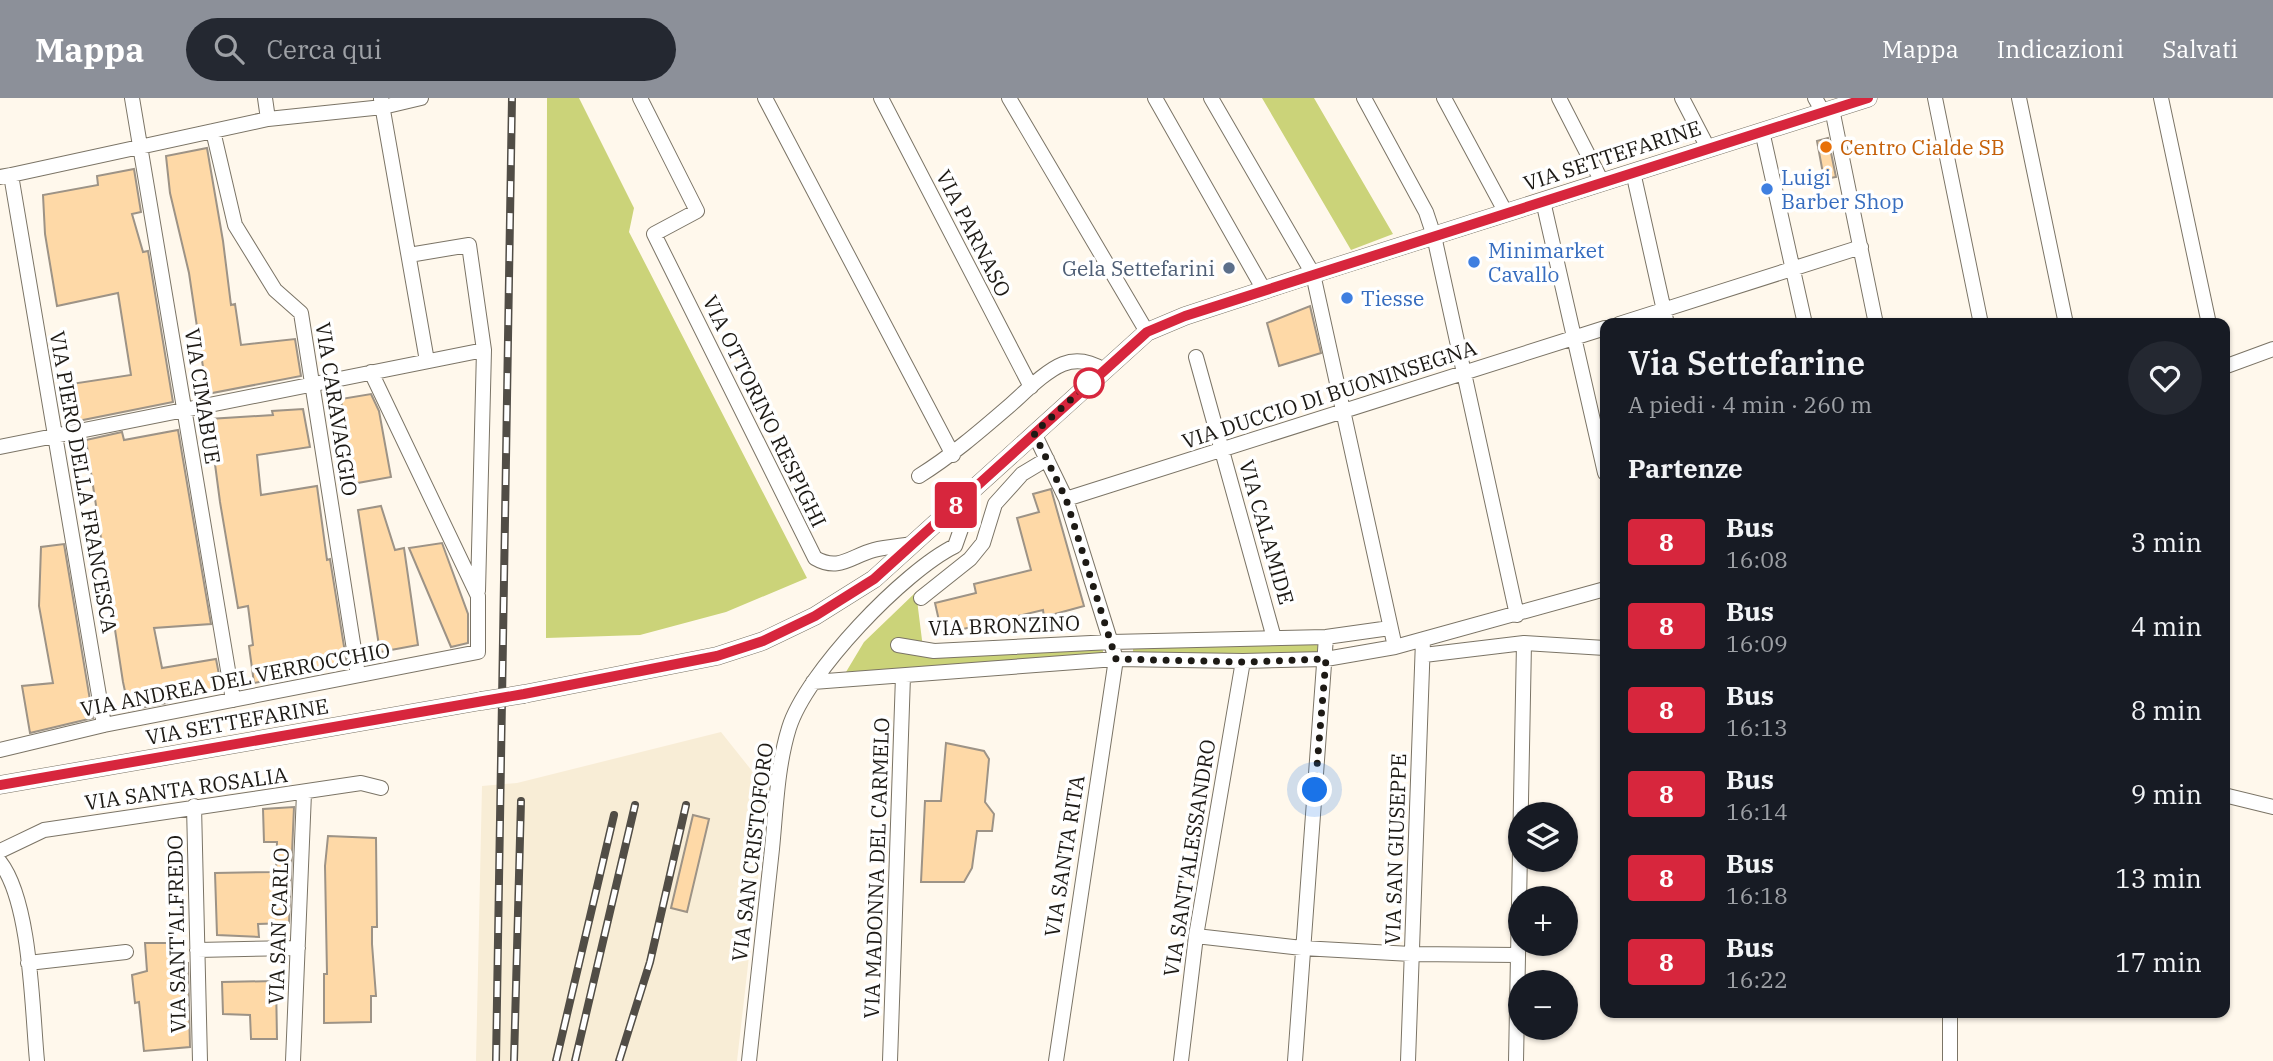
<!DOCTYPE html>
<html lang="it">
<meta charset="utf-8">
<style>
:root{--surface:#171b24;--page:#242831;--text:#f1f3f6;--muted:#9ea1a6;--accent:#8c9099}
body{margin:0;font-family:"IBM Plex Serif",serif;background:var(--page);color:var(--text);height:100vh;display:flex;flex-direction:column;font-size:26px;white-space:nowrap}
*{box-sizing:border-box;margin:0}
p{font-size:23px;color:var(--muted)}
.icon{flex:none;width:38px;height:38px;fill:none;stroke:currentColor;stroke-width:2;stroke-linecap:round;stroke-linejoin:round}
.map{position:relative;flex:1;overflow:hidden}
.panel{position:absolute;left:1600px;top:220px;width:630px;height:700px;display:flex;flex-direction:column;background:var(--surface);border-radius:14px;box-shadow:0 2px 5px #0004}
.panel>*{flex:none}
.badge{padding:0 14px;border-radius:5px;font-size:24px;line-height:46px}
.controls{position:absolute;left:1508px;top:704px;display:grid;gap:14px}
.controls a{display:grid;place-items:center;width:70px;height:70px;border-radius:50%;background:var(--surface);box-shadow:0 2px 5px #0004;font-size:35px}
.you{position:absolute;width:35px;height:35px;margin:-18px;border:5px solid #fff;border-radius:50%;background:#1a73e8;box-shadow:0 0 0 10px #1a73e833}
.map>.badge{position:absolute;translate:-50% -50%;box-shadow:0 0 0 4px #fff}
h2{padding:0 28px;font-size:26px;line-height:63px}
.round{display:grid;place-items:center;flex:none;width:74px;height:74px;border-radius:37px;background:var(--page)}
.summary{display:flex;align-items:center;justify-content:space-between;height:119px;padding:0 28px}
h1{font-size:33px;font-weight:600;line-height:52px}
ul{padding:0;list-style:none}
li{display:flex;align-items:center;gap:21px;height:84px;padding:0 28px}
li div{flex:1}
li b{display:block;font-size:26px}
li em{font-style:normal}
li .badge{min-width:77px;font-weight:700;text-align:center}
header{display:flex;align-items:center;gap:42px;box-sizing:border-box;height:98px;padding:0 35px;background:var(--accent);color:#fff}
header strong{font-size:33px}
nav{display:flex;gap:38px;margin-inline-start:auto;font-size:24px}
.search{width:490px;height:63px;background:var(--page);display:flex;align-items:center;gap:18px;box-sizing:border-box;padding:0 24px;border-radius:38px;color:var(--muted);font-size:26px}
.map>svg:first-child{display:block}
.built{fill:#f8edd6}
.green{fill:#cbd379}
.building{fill:#fed9a7;stroke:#9d9386;stroke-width:2}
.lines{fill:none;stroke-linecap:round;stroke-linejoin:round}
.minor-casing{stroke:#7b7466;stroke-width:16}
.tertiary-casing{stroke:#7b7466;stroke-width:19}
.minor{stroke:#fff;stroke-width:14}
.tertiary{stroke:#fff;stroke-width:18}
.rail-casing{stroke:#514d46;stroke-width:8}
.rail{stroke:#fff;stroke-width:5;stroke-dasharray:16;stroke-linecap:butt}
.tertiary-bridge-casing{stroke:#7b7466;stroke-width:19;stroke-linecap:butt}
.tertiary-bridge{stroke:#fff;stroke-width:18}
.line-casing{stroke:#fff;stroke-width:16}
.line{stroke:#d7263d;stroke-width:10}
.walk{stroke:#1d1a15;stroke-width:7;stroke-dasharray:0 12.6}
.food-dot{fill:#e8710a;stroke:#fff;stroke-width:2.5}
.shop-dot{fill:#3f7fe0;stroke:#fff;stroke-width:2.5}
.service-dot{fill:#5c6f8a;stroke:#fff;stroke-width:2.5}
.stop-dot{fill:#fff;stroke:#d7263d;stroke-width:3.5}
.labels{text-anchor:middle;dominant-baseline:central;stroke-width:7;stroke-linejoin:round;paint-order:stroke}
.food-label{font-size:21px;fill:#c56008;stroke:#fff;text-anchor:start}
.street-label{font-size:21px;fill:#1d1a15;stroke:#fff}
.shop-label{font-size:21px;fill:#366cbe;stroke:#fff;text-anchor:start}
.service-label{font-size:21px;fill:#4e5e75;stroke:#fff;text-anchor:end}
</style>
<header>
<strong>Mappa</strong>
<div class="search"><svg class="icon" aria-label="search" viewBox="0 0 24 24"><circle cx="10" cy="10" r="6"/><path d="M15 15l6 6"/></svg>Cerca qui</div>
<nav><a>Mappa</a><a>Indicazioni</a><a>Salvati</a></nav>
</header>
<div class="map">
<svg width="2273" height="963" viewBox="0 0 2273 963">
<rect width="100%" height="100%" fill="#fff8ec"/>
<path class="built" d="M 721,634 L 768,693 L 737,963 L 476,963 L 482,688 L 517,685 Z"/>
<path class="green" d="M 547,0 L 579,0 L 634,110 L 629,134 L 807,480 L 726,514 L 640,537 L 546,540 Z
M 1262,0 L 1314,0 L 1393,136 L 1351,152 Z
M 916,494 L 924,558 L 1102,549 L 1104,558 L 846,574 L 864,544 Z
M 1318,545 L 1319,556 L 1133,556 L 1133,547 Z"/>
<path class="building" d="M 1828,40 L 1836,79 L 1824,81 L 1817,43 Z
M 207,50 L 223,143 L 231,207 L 235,206 L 241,247 L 295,241 L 301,278 L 207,296 L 189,175 L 170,95 L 166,58 Z
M 134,71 L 141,114 L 132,116 L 143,154 L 148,153 L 173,304 L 73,324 L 71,286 L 131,277 L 118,195 L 57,208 L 45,136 L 43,97 L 98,87 L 97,78 Z
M 1310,208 L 1321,255 L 1279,268 L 1267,225 Z
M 371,296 L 379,313 L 391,379 L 352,386 L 346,358 L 348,357 L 341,301 Z
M 303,311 L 310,349 L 257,357 L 261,397 L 317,388 L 327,462 L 330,461 L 347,567 L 254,585 L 249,548 L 253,547 L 248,508 L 238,510 L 220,404 L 209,321 L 273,317 L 272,313 Z
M 178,332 L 211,526 L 154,530 L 162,570 L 216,561 L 222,592 L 166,601 L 167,605 L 129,612 L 123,584 L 86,342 L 122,334 L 124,342 Z
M 1051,391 L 1084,508 L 1044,519 L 1043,512 L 942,536 L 935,505 L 976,495 L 974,486 L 1031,472 L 1017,420 L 1039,414 L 1033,396 Z
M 381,408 L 395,452 L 404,450 L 418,547 L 380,554 L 358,412 Z
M 442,445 L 468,516 L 468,545 L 451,549 L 409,450 Z
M 64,446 L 93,620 L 30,635 L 22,588 L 53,585 L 39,508 L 41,449 Z
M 946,645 L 984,653 L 989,661 L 985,704 L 994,716 L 992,733 L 977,733 L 972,770 L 964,784 L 921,784 L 925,703 L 941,703 Z
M 294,709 L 289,825 L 258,826 L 259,839 L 217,837 L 215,775 L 276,774 L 277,744 L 264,744 L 263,711 Z
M 693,717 L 709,721 L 687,814 L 671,810 Z
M 328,738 L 376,740 L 377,829 L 372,829 L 372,846 L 376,898 L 371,898 L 371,924 L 324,925 L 324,876 L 327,876 L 325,768 Z
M 145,845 L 172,845 L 171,864 L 188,865 L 190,949 L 144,953 L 139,904 L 135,905 L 132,877 L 147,873 Z
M 276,883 L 277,941 L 251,941 L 250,917 L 223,916 L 222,884 Z"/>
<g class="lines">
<defs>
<path id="minor" d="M 132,0 L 233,602
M 265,0 L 268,21
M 640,0 L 697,113 L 654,136 L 815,460 C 839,474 851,458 874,452 C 886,449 900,448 913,446
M 765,0 L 953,357
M 881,0 L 1031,289
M 1009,0 L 1147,234
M 1155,0 L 1264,192
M 1211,0 L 1313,176 L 1395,549
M 1364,0 L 1426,114 L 1434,138 L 1517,517
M 1444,0 L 1506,115
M 1559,0 L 1602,84
M 1682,0 L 1708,50
M 1815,0 L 1823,14
M 1935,0 L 1981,226
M 2019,0 L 2066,226
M 2161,0 L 2209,226
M 381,1 L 427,263
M 1832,11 L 1876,226
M 213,33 L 235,127 L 275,192 L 301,215 L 358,577
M 1762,33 L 1805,226
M 1633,74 L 1667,226
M 11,77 L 268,21 L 383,9 L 421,0
M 0,79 L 11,77 L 104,627
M 1543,103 L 1605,375
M 409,157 L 469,147 L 484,252 L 478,493
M 1619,226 L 1861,149
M 1196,259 L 1274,540
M 2224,269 L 2273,251
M 1034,335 L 1066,401 L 1116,561 L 1056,963
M 0,349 L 484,252
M 919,378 C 951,358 979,334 1008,309 C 1023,296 1045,273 1063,266 C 1078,260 1091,264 1104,272
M 1066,401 L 1605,230
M 921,500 L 970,461 L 983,445 L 995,406 L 1022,376 L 1047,361
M 898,547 L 934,553 L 1111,544 L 1326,539 L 1390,530
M 1424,557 L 1524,545 L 1605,550
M 813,584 L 1116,561 L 1243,563 L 1326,561 L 1395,549 L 1605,491
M 0,652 L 104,627 L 478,554 L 478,498 L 371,274
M 2224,697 L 2273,709
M 194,708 L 200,963
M 0,753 L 44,732 L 361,685 L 381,690
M 0,764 C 31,804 32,911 37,963
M 1196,838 L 1302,850 L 1411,856 L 1517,857
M 197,852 L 298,850
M 28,865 L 126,854
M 1950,915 L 1950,963
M 293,963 L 304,695
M 749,963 C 757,892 764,822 772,751 C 776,711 777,669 789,630 C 806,575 904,473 955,448 L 961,431 L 952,410
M 890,963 L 903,578
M 1181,963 L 1196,838 L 1243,563
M 1295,963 L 1326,539
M 1408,963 L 1423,542
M 1516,963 L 1524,545"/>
<path id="tertiary" d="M 524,596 L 717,558 L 763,543 L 815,518 L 874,481 L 1147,234 L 1185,218 L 1313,176 L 1868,0
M 0,687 L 481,603"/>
</defs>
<use href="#minor" class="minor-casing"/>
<use href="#tertiary" class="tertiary-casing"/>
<use href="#minor" class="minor"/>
<use href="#tertiary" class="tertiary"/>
<defs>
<path id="rail" d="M 496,963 L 512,0
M 514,963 L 521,703
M 556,963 L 614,717
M 575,963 L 635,707
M 619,963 L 650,864 L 686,707"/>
</defs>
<use href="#rail" class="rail-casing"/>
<use href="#rail" class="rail"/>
<defs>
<path id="tertiary-bridge" d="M 481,603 L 524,596"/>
</defs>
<use href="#tertiary-bridge" class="tertiary-bridge-casing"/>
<use href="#tertiary-bridge" class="tertiary-bridge"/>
</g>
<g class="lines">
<defs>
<path id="line" d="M 0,687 L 524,596 L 717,558 L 763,543 L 815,518 L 874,481 L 1147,234 L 1185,218 L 1868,0"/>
</defs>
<use href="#line" class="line-casing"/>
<use href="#line" class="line"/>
<path class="walk" d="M 1089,285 L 1034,335 L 1066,401 L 1116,561 L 1244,564 L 1326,561 L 1315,692"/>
</g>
<circle class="food-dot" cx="1826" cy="49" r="7"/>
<g class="shop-dot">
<circle cx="1767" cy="91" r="7"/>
<circle cx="1474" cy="164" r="7"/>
<circle cx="1347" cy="200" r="7"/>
</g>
<circle class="service-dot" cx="1229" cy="170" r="7"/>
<circle class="stop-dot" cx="1089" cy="285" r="14"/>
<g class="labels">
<g class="food-label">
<text x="1840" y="49">Centro Cialde SB</text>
</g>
<g class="street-label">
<text transform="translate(1612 57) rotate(-18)">VIA SETTEFARINE</text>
<text transform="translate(974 135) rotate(63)">VIA PARNASO</text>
<text transform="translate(1329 296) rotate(-18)">VIA DUCCIO DI BUONINSEGNA</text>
<text transform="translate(203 298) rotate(81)">VIA CIMABUE</text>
<text transform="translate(337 311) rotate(81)">VIA CARAVAGGIO</text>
<text transform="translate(765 313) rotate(64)">VIA OTTORINO RESPIGHI</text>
<text transform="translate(84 384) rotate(80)">VIA PIERO DELLA FRANCESCA</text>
<text transform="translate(1267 434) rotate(74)">VIA CALAMIDE</text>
<text transform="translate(1004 527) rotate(-2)">VIA BRONZINO</text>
<text transform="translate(235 581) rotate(-11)">VIA ANDREA DEL VERROCCHIO</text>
<text transform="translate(237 623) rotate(-10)">VIA SETTEFARINE</text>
<text transform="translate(186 690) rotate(-8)">VIA SANTA ROSALIA</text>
<text transform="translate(1395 751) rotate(-88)">VIA SAN GIUSEPPE</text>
<text transform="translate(752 754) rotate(-83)">VIA SAN CRISTOFORO</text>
<text transform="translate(1064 758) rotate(-81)">VIA SANTA RITA</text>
<text transform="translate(1189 760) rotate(-81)">VIA SANT'ALESSANDRO</text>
<text transform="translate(876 770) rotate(-88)">VIA MADONNA DEL CARMELO</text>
<text transform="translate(278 828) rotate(-88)">VIA SAN CARLO</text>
<text transform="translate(176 836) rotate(-91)">VIA SANT'ALFREDO</text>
</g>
<g class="shop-label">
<text x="1781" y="79">Luigi<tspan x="1781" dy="24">Barber Shop</tspan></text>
<text x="1488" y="152">Minimarket<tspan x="1488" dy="24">Cavallo</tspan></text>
<text x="1361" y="200">Tiesse</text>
</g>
<g class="service-label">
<text x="1215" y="170">Gela Settefarini</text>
</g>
</g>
</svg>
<div class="controls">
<a><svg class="icon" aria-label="layers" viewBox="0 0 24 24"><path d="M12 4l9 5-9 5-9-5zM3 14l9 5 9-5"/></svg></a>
<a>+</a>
<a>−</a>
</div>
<div class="you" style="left:1315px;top:692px"></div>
<b class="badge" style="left:956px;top:407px;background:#d7263d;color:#fff">8</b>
<section class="panel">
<div class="summary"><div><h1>Via Settefarine</h1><p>A piedi · 4 min · 260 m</p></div><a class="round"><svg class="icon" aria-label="heart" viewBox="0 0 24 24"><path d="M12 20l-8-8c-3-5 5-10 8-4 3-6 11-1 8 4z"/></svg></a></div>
<h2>Partenze</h2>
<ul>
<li><span class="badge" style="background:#d7263d;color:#fff">8</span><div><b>Bus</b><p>16:08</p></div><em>3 min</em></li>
<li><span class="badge" style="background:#d7263d;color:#fff">8</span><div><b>Bus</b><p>16:09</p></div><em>4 min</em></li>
<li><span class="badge" style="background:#d7263d;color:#fff">8</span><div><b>Bus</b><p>16:13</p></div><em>8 min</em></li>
<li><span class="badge" style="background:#d7263d;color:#fff">8</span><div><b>Bus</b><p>16:14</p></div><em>9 min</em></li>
<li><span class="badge" style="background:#d7263d;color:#fff">8</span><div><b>Bus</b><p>16:18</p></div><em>13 min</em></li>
<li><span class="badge" style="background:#d7263d;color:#fff">8</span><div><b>Bus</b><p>16:22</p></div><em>17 min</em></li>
</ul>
</section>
</div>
